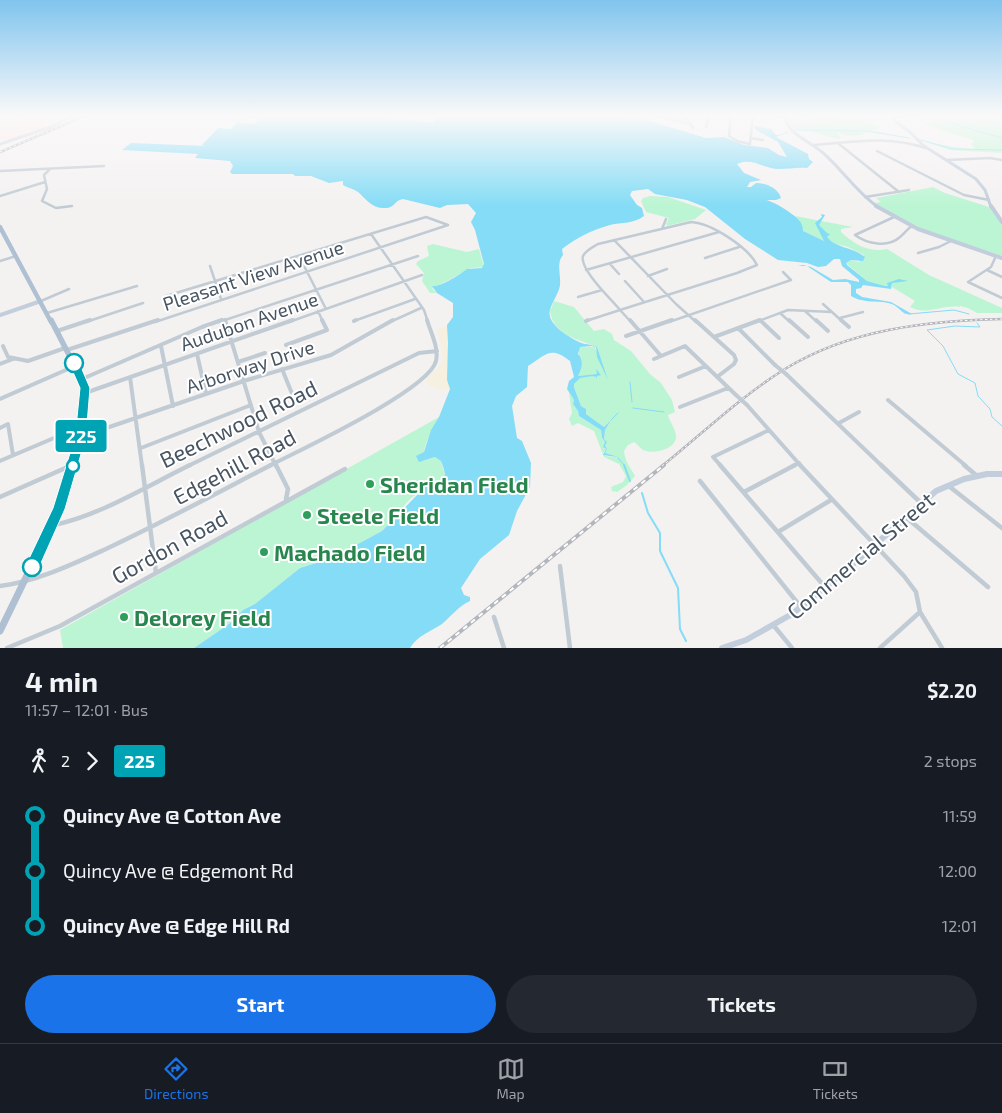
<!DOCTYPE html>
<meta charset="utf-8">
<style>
:root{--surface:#171b24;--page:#242831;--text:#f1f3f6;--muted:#9ea1a6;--line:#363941;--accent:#1a73e8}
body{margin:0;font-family:"Exo 2",sans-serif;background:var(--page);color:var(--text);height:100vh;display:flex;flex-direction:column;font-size:19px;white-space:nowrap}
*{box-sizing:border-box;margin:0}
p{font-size:16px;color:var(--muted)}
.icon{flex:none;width:28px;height:28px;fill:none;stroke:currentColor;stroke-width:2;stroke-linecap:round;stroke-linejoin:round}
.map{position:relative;height:648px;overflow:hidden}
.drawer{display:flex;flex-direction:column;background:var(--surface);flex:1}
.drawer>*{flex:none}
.badge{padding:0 10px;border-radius:4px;font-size:18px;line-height:32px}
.map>.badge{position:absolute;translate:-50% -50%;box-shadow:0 0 0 2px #fff}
.legs{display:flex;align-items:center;gap:8px;height:55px;padding:0 25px;font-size:16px}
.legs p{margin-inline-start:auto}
.summary{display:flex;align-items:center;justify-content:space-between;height:85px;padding:0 25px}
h1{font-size:28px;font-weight:700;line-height:38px}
.button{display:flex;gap:10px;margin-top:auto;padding:10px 25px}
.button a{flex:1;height:58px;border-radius:30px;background:var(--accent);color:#fff;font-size:20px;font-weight:700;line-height:58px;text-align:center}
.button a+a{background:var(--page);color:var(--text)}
ul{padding:0 25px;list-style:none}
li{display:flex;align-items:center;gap:18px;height:55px;font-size:19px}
li i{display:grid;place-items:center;width:8px;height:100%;margin:0 6px;background:currentColor}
li i::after{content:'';width:12px;height:12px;margin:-6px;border:4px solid;border-radius:50%;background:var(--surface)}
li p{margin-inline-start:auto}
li:first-child i{background:linear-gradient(#0000 50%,currentColor 0)}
li:last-child i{background:linear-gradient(currentColor 50%,#0000 0)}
.tab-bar{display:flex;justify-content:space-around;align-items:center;height:70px;border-top:1px solid var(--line);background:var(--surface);font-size:14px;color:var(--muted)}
.tab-bar a{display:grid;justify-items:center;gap:2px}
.tab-bar .current{color:var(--accent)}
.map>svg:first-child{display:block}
.education{fill:#e5e2e3}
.medical{fill:#fee4e1}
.green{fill:#bcf5d3}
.sand{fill:#f6f0e1}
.water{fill:#85dcf6}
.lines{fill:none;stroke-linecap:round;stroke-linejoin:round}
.stream-far1{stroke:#85dcf6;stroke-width:1}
.stream{stroke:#85dcf6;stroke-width:2}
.street-far2{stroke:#c1cbd4;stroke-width:2.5}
.street-far1{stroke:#c1cbd4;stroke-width:4}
.street{stroke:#c1cbd4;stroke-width:4.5}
.secondary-far2{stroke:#c2cedc;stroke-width:3}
.secondary-far1{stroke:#c2cedc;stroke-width:4}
.secondary{stroke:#c2cedc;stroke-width:6}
.primary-far2{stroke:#aec0d2;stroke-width:4.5}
.primary-far1{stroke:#aec0d2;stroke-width:5.5}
.primary{stroke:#aec0d2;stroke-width:7}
.rail-far1-casing{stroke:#b3b6bc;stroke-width:2.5}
.rail-casing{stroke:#b3b6bc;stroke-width:4}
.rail-far1{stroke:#fff;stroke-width:1;stroke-dasharray:2.5;stroke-linecap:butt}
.rail{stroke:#fff;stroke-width:2;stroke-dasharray:5;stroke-linecap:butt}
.street-bridge{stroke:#c1cbd4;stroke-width:4}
.line-1{fill:#00a3b4;stroke:#fff}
.stop-1-dot{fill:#fff;stroke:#00a3b4;stroke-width:2.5}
.leisure-dot{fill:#2e9e5b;stroke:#fff;stroke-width:2}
.labels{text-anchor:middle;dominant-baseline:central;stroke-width:4;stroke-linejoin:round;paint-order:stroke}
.street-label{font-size:19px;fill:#475461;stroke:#fff}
.near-street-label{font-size:22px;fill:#475461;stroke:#fff}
.near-leisure-label{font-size:22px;font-weight:bold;fill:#27864d;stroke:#fff;text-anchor:start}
</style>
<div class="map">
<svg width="1002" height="648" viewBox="0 0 1002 648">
<rect width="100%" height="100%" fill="#f4f1f1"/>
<path class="education" d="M 786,115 L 842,115 L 842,118 L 830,119 L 841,132 L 795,130 L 786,119 L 813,122 L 813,119 Z"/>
<path class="medical" d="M 31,115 L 58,116 L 53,122 L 41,126 L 43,128 L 8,141 L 7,139 L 0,140 L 0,121 Z"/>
<path class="green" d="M 940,115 L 1002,115 L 1002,153 L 949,150 L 923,141 L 953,147 L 975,149 L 971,144 L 974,141 L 973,140 L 923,124 L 942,120 L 937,118 Z
M 848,116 L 865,120 L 881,128 L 871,130 L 910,138 L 867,132 L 860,135 L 846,136 L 836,131 L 841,138 L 838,139 L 810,131 L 795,130 L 797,127 L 815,125 L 827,120 Z
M 933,187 L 945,193 L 989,207 L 1002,225 L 1002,256 L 924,230 L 874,203 L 881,202 L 876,198 Z
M 650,196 L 668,197 L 706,210 L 695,219 L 667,226 L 666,224 L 669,218 L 646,212 L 641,201 L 643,198 Z
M 795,216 L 853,227 L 841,229 L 841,232 C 854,244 868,253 887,249 L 929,275 L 1002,308 L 1002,313 L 977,313 L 968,308 L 960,306 L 960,307 C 942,304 927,316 910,307 L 915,301 L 892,287 L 892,283 L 906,283 L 888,283 L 888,287 L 885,286 L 867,281 L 846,263 L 851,260 L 859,262 L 864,255 L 848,247 L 821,240 L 803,231 L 800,222 Z
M 433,244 L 467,252 L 479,249 L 484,267 L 471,268 L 432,289 L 437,293 L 430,293 L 422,281 L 424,273 L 416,264 L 418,261 L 429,256 L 427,246 Z
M 554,301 L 574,307 L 594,331 L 604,329 L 612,334 L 614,340 L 631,351 L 650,374 L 661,383 L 672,400 L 675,412 L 668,415 C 670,423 676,429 676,437 C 676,449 653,455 643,450 C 640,448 637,444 634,442 L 628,445 L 624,451 C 625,462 631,468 635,476 L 627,485 L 617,492 L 612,491 L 611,487 L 623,482 L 626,476 L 619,464 L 604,457 L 594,431 L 578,423 L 572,426 L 569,419 L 572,413 L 569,393 L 574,400 L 573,404 L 578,411 L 579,416 L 601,430 L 602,439 L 605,442 L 603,447 L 606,450 L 603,453 L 605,456 L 617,457 L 605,453 L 607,449 L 605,446 L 607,442 L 604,439 L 605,430 L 610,421 L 604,427 L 586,414 L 585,408 L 581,406 L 574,387 L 574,384 L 579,378 L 600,374 L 578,376 L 579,347 L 595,347 L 606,376 L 597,347 C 578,339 553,335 550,311 Z
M 439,417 C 432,429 422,448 423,461 L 435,457 L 441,461 L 446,479 L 439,490 L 431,491 L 431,487 L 426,487 L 410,499 L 382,531 L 332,558 L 300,568 L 255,604 L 243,610 L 229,624 L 194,648 L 63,648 L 60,630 Z"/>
<path class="sand" d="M 447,327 L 450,389 C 441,390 432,389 425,381 L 442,363 L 443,358 L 437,328 Z"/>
<path class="water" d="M 236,115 L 369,115 L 433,123 L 435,115 L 615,115 L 643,119 L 706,138 L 724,137 L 744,145 L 768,148 L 779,155 L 787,157 L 778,142 L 756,130 L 754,126 L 771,129 L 776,135 L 780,135 L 776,137 L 808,154 L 809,159 L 813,162 L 807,168 C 797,167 789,169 779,169 C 763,169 753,157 737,164 L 744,173 L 761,180 L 750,182 L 747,187 L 751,187 L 756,183 C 766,183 778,188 781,198 L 776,200 L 766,200 C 773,201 798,216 801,223 C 802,225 803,228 803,231 L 824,241 L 815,223 L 822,217 L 821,214 L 825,215 L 819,225 L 827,233 L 830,234 L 827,237 C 835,248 853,247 865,257 L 863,261 L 851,260 L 846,263 L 847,265 L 867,281 L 885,286 L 888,286 L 887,283 L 899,279 L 908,281 L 892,283 L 891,289 L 863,285 L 861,288 L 856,289 L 856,293 L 862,297 L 891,302 L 912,314 C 903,316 901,309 894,305 C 882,299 866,305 851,296 L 851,285 L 848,282 L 831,282 L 807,266 L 798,266 L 803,265 L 811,267 L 833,280 L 845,279 L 859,282 L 859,280 L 842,266 L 840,259 L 834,259 L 826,266 L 818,267 L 807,263 L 778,260 L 745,239 L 705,207 L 687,200 L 655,194 L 648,189 L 632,191 L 630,195 L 637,205 L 642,208 L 644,216 C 634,224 622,222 610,225 C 590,231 578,237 562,249 L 563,255 C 556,263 561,274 560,285 C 559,293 552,302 550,310 C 546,324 569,337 579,342 C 585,345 592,344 597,347 L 608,380 L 597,357 L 596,347 L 592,346 L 580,347 L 578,354 C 584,361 582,368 578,376 L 597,374 L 596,369 L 601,375 L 597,376 L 597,378 L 595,376 L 594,377 L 593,376 L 580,378 L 574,384 L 574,387 L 581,406 L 586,409 L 586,414 L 604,427 L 611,420 L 605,430 L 604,439 L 607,442 L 605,446 L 607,449 L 605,453 L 618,457 L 603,455 L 606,449 L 603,447 L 605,442 L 602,438 L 601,430 L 579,416 L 578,411 L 573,404 L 574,400 L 567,389 L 569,381 L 574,377 L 570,361 C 550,345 546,355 528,366 L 527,387 L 516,396 L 512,406 L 517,438 L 522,441 L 531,463 L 530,487 L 517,511 L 509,535 L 480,559 L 461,588 L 464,595 L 470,597 L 470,601 C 459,606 451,616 442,624 C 430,632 418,635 410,648 L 194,648 L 229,624 L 243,610 L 255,604 L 300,568 L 332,558 L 382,531 L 420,492 L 426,487 L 431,487 L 431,491 L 435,492 C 449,486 446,473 441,461 L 435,457 L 419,462 L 416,456 L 424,452 L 431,430 L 439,417 L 450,389 L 447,380 L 448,343 L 447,325 L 453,317 L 453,303 L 437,293 L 432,286 C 439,288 461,274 467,269 L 482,268 L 484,264 L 475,230 L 471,222 L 476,213 L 468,204 L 447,205 L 440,208 L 403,199 C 395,200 394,208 386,208 C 372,209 366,199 358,192 C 354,189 348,188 343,185 L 343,181 L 329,183 L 311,176 L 295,176 L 293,174 L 232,174 L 230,172 L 233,166 L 230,161 L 195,158 L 198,154 L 122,150 L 131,143 L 205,146 L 202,145 L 218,128 L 231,129 L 238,122 L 254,124 L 259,120 Z"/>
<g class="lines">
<path class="stream-far1" d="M 950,123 L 1002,138
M 795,130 L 867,131 L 909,138
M 780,135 L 788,132
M 921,140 L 953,149 L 1002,150
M 909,314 L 954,310 L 969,314
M 977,323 L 980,327 L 955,326 L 927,330 L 943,346 L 958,374 L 975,383 L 978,396 L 990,409 L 992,417 L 1002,426
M 630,382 L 632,402
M 633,408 L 664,412
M 611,420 L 618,413
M 618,458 L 625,466"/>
<path class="stream" d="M 624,465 L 630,481
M 642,493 L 648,513 L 660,533 L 660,551 L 678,588 L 680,629 L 686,641"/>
<path class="street-far2" d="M 651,115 L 691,124
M 673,115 L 687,119
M 687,115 L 687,119 L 693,128
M 731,115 L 729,136 L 737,141 L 750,144 L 753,115
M 892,117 L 919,115
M 706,127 L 709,115
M 751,138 L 763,140
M 839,144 L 899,192
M 813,145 C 854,142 886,135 926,148
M 877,151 L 964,195 L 989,200
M 947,160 L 990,158 L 1002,160
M 50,169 L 44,175 L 47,189 L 42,201 L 56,208 L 72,206
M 0,171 L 104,166
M 0,196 L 45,182
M 865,197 L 909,190
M 894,217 L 855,235 C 867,244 888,248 900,237 C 905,233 907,229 912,226
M 691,222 C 711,223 748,247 757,265 L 737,273 L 620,310 C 612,300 579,269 583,256 C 586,250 593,247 598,244 Z
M 662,229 L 666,219
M 371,234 L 424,310 L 428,322
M 614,240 L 676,304 L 696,322
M 918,253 L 939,247 L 951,241
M 299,256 L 326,309
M 996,256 L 991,267 L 968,282 L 1002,298
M 705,258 L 739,247
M 0,261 L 16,256
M 610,264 L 619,274
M 210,266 L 221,299
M 586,270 L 719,232
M 987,270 L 1002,277
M 783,272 L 791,280
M 648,276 L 667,269
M 625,281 L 644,302
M 578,297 L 602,290
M 41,301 L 69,289
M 823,304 L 843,322
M 620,310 L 631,322
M 318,311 L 323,322
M 805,311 L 817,322
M 47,313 L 137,286
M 780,313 L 790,322
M 840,318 L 863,312
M 760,320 L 762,322
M 354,321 L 415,299
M 586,321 L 620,310
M 86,322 L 143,303
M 155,322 L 448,225 L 426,217 L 166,296
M 219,322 L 418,256
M 289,322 L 422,275
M 390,322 L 421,308
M 669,322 L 791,280
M 756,322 L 788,310 L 832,312"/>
<path class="street-far1" d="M 225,320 L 259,432 L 276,466
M 630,320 L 661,356
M 695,320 L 734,355 L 736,360 L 734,364 L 717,377
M 760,320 L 779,338
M 789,320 L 808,337
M 816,320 L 828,331
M 841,320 L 849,327
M 354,321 L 356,320
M 586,321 L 588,320
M 738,328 L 775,365
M 57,331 L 90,320
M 626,336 L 672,320
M 714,337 L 760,320
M 286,345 L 327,330 L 322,320
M 3,346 L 8,357 L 28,361 L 65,348
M 161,346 L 173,406
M 67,350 L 158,320
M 197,354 L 206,394
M 654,359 L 685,346 L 736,395
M 238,362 L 265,353
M 0,364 L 13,359
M 282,369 L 293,396
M 786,374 L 882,466
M 130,377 L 142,466
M 679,377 L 706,366
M 82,379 L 202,327 L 222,320
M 85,393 L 293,320
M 0,399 L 75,366
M 888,400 L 966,466
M 747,405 L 801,466
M 680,407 L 728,388
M 839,423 L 859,412
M 0,428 L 8,424 L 13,455
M 80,437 L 244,381 L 331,355 L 393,320
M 141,448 L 251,405
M 0,461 L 80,427
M 188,466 L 419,353 L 437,351
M 269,466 C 300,450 429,390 436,361 C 439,348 431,333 427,320
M 721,466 L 713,457 L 769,430
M 793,466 L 799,463"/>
<path class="street" d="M 142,465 L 156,573
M 276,465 L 288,489 L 286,499
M 720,465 L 825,587
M 800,465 L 904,576 L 916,592 L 920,612 L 942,648
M 881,465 L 921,503
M 964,465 L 976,475
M 700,481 L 800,606
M 950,487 L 1002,528
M 744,492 L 795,465
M 0,497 L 70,466
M 907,518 L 988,587
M 53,525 C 97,517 149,485 190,465
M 778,532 L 831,500
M 560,566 L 570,648
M 0,586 C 38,581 73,564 108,548 C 163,522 217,493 271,465
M 494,617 L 504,648
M 774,626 L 792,648
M 7,648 L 60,626 L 345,469
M 880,648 L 920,612"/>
<path class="secondary-far2" d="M 774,115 L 784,118
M 784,115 C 788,135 808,140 822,152 C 842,169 856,192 878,207
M 892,115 L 896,122 L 910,132 L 924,146 L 976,179 L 985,190 L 991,207
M 0,144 L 51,127 L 74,115"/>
<path class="secondary-far1" d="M 876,206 L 918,229 L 1002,258
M 991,206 L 1002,222
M 0,315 L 41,301"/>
<path class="secondary" d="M 722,648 L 746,640 L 792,614 L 836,579 L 936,491 L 964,479 L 987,474 L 1002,474"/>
<path class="primary-far2" d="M 0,227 L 51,322"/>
<path class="primary-far1" d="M 51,320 L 84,384 L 83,414 L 73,466"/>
<path class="primary" d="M 0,631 L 51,526 L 73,465"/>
<defs>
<path id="rail-far1" d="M 0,152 L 87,115
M 662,466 C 702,434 741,396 785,369 C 850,329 927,321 1002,319"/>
<path id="rail" d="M 440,648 L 664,465"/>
</defs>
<use href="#rail-far1" class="rail-far1-casing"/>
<use href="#rail" class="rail-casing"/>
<use href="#rail-far1" class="rail-far1"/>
<use href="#rail" class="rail"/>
<path class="street-bridge" d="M 775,365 L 786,374
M 736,395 L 747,405"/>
</g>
<linearGradient id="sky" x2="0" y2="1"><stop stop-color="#80c4ee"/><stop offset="0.56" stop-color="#faf9f9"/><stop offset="1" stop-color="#faf9f9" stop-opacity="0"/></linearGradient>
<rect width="1002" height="206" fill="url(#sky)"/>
<path class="line-1" d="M 74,359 L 78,360 L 90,388 L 86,437 L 65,509 L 37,572 L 32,574 L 27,572 L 25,567 L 53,508 L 75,437 L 80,388 L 69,363 Z"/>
<g class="stop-1-dot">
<circle cx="74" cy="363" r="9"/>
<circle cx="73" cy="466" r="6"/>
<circle cx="32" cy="567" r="9"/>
</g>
<g class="leisure-dot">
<circle cx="370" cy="484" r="5"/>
<circle cx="307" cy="515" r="5"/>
<circle cx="264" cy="552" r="5"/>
<circle cx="124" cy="617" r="5"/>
</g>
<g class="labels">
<g class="street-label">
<text transform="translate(253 275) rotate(-18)">Pleasant View Avenue</text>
<text transform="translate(249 321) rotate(-19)">Audubon Avenue</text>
<text transform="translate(250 366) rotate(-18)">Arborway Drive</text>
</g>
<g class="near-street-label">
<text transform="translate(238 423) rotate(-26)">Beechwood Road</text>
<text transform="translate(234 466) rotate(-28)">Edgehill Road</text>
<text transform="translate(169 546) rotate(-29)">Gordon Road</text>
<text transform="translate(860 555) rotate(-40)">Commercial Street</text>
</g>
<g class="near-leisure-label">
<text x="380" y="484">Sheridan Field</text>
<text x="317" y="515">Steele Field</text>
<text x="274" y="552">Machado Field</text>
<text x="134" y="617">Delorey Field</text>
</g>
</g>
</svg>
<b class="badge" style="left:81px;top:436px;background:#00a3b4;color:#fff">225</b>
</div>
<section class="drawer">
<div class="summary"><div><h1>4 min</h1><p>11:57 – 12:01 · Bus</p></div><b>$2.20</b></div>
<div class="legs"><svg class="icon" aria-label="walk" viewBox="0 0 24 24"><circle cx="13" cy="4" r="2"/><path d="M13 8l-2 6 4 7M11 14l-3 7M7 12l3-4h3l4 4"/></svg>2<svg class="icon" aria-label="forward" viewBox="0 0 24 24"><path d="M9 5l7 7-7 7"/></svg><b class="badge" style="background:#00a3b4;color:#fff">225</b><p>2 stops</p></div>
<ul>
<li><i style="color:#00a3b4"></i><b>Quincy Ave @ Cotton Ave</b><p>11:59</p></li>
<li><i style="color:#00a3b4"></i><span>Quincy Ave @ Edgemont Rd</span><p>12:00</p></li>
<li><i style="color:#00a3b4"></i><b>Quincy Ave @ Edge Hill Rd</b><p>12:01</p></li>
</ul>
<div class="button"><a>Start</a><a>Tickets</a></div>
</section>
<nav class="tab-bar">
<a class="current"><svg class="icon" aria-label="directions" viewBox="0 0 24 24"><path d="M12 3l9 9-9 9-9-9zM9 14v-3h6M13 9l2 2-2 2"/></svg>Directions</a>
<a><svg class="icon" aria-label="map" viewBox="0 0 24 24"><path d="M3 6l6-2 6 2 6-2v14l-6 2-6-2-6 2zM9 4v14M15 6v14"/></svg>Map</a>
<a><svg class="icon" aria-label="tickets" viewBox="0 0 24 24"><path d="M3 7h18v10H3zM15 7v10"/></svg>Tickets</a>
</nav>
